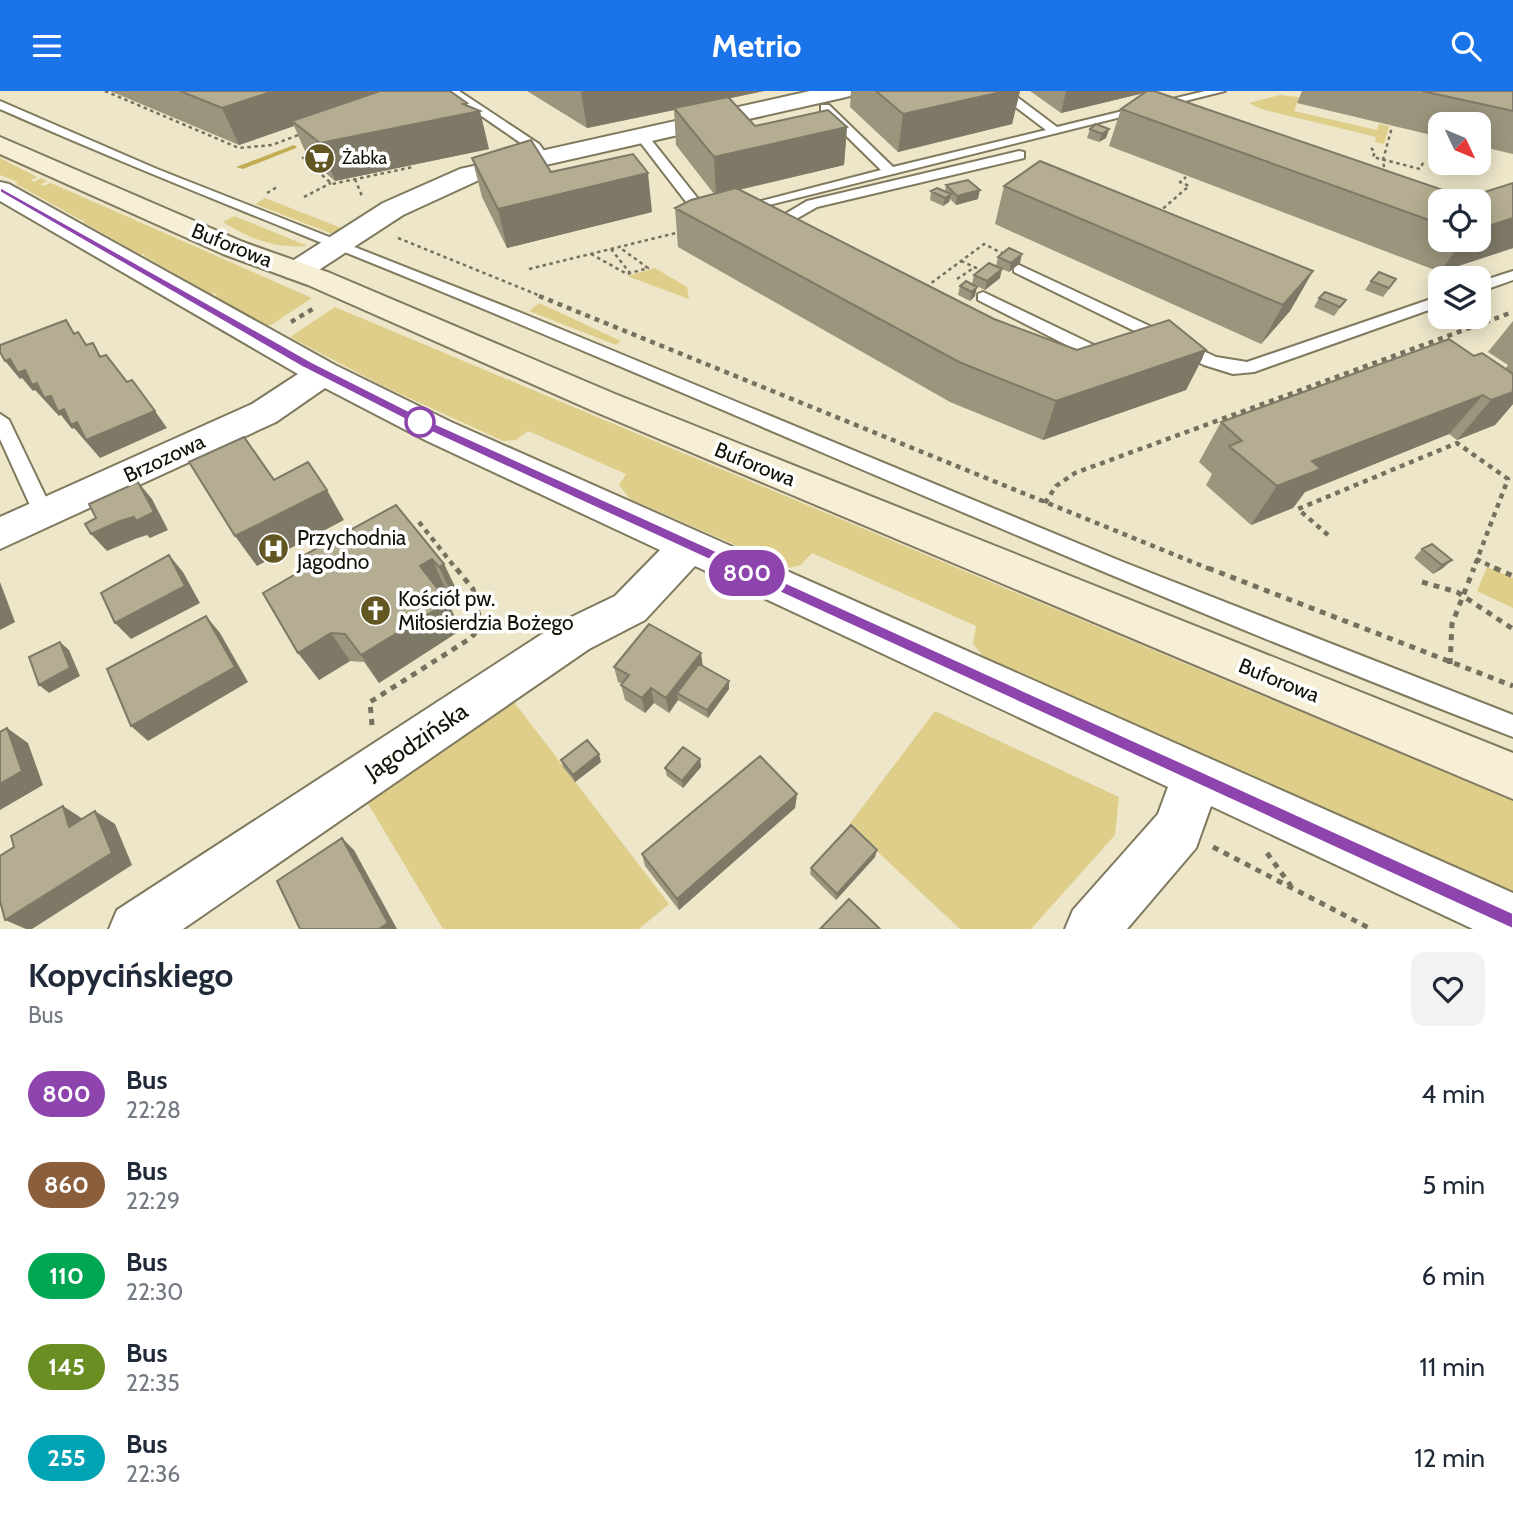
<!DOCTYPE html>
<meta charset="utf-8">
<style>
:root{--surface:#fff;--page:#f2f2f3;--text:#1f2937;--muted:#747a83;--accent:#1a73e8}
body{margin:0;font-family:Cabin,sans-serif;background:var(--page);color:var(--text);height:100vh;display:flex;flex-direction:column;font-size:26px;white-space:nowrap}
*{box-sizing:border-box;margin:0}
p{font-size:23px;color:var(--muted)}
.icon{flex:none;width:38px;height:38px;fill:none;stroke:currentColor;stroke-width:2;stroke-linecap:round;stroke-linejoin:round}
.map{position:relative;height:838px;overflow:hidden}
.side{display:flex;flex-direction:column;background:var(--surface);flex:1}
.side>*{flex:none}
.badge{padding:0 14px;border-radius:23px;font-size:24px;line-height:46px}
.needle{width:46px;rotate:134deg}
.fabs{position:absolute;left:1428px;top:21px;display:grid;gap:14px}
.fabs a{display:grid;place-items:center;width:63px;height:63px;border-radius:14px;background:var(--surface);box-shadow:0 4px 18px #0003;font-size:35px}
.map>.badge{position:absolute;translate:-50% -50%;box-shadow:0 0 0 4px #fff}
.round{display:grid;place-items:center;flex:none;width:74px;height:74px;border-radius:14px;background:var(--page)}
.overview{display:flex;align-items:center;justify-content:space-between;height:119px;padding:0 28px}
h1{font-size:33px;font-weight:800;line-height:52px}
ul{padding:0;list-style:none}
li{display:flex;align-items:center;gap:21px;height:91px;padding:0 28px}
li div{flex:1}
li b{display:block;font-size:26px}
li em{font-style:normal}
li .badge{min-width:77px;font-weight:700;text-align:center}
header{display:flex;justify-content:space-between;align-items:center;height:91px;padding:0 28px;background:var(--accent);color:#fff;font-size:32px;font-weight:800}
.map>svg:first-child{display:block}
.green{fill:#dece8a}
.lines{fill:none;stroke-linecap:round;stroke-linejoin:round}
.stream{fill:#c2ad52;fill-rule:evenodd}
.service-casing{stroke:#7f795e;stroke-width:4}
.minor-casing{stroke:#7f795e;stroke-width:4}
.secondary-casing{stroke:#7f795e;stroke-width:4}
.path-far2{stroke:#76715f;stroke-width:2.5;stroke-dasharray:3.5 3.5;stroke-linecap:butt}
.path-far1{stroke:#76715f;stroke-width:4.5;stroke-dasharray:5 5;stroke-linecap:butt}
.path{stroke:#76715f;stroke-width:5;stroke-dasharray:6 6;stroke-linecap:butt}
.service{fill:#fff;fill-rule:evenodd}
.minor{fill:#fff;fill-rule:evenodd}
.secondary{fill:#f6efd5;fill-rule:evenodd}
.wall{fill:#9b957d;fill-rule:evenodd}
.shaded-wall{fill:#7e7966}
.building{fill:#b4ad91;stroke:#7e7966;stroke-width:2}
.line{fill:#8e44ad;stroke:#fff;stroke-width:2}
.stop-dot{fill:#fff;stroke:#8e44ad;stroke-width:3.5}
.labels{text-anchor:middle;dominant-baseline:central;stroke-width:7;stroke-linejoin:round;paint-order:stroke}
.far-poi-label{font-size:18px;fill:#141107;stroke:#fff;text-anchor:start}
.street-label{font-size:21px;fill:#141107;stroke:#fff}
.poi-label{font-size:21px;fill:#141107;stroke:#fff;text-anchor:start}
.near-street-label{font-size:24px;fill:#141107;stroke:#fff}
</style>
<header><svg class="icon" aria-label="menu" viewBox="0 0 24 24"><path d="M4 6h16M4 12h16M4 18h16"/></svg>Metrio<svg class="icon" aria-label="search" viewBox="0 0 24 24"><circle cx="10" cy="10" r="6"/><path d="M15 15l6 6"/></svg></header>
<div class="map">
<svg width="1513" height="838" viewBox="0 0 1513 838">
<rect width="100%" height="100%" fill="#ede6c9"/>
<path class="green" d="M 1280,4 L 1299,6 L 1294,20 L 1377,39 L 1379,33 L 1389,35 L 1384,53 L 1375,51 L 1376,46 L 1261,18 L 1249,12 Z
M 0,67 L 37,86 L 31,89 L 34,91 L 41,87 L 47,90 L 41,93 L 43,95 L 51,92 L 312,207 L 271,234 L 263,235 L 215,205 L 217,202 L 211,203 L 144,165 L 145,162 L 141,164 L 83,131 L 85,128 L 81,129 L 16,93 L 18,91 L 0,84 Z
M 265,107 L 344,138 L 335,144 L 255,113 Z
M 234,125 L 308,155 C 276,158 250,148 223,131 Z
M 655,177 L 687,196 L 689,208 L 627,185 Z
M 539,212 L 621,250 L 616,254 L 529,220 Z
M 335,216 L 1513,710 L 1513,802 L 983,565 L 973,553 L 976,535 L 812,462 L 801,474 L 788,477 L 630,408 L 619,394 L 626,383 L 528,340 L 516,349 L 503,350 L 383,295 L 290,246 Z
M 1487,476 L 1513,487 L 1513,517 L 1477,500 Z
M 514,611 L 669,813 L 639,838 L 443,838 L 367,711 Z
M 935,620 L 1119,706 L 1115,744 L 1031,838 L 960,838 L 849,734 Z"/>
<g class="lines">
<path class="stream" d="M 294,54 L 297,56 L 296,57 L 243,78 L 236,76 Z"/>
<defs>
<path id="service" d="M 445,0 L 459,0 L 539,53 L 548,65 L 537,68 L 531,59 Z
M 1000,0 L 1009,0 L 1057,36 L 1205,0 L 1225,0 L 741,121 L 734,117 L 881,79 L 821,20 L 821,14 L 829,14 L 893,76 L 1046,39 L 1000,4 Z
M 0,10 L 157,78 L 524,223 L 1123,471 L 1513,624 L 1513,646 C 1177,517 849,371 517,232 C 345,159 171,94 0,18 Z
M 637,41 L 645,41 L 710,123 L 710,129 L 700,129 L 637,47 Z
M 1019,60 L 1024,61 L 1024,67 L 817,116 L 796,128 L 795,132 L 808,143 L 806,146 L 796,146 L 781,133 L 785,123 L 807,110 Z
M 1019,174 L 1216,266 L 1247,271 L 1440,205 L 1440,215 L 1254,281 L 1233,283 L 1204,274 L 1014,181 L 1014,175 Z
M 1513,180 L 1513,189 L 1479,201 L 1479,191 Z
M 983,201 L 1100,257 L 1102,261 L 1094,266 L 1088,265 L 978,209 L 978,203 Z
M 0,323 L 9,329 L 54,423 L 51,428 L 37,428 L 34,423 L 0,348 Z"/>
<path id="minor" d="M 810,0 L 854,0 L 850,5 L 842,7 L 479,89 L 403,124 L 308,186 L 297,189 L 286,186 L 282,180 L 286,174 L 383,112 L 460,78 Z
M 0,91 L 9,93 L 335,274 L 451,331 L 1513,802 L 1513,838 L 1473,838 L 1211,715 L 1196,757 L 1127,838 L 1065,838 L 1073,819 L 1158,723 L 1168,696 L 695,475 L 645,529 L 589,558 L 183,838 L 109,838 L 117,819 L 559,532 L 615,505 L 660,459 L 425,349 L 325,297 L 276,331 L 0,458 L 0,426 L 252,313 L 298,283 L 0,110 Z"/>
<path id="secondary" d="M 0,46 L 243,151 L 330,182 L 615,303 L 1513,662 L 1513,708 L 591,319 L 308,194 L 223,163 L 0,63 Z"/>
</defs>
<use href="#service" class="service-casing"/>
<use href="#minor" class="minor-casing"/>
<use href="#secondary" class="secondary-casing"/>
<path class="path-far2" d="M 105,0 L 239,57 L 272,54 L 301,43
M 1371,57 L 1375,61 L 1373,66 L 1420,78 L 1424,70
M 312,64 L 303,67 L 332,93 L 413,76
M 1385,83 L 1383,69 L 1392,36
M 355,88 L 362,105
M 267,102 L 277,96
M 304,106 L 331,92
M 1158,122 L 1189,95 L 1180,91 L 1186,86
M 398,147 L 543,206
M 611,158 L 630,182
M 591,163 L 627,183 L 648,177 L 619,156
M 961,170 L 983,180
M 529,178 L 680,141
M 957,188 L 975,176
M 926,196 L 984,153 L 1002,162"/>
<path class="path-far1" d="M 539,205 L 1212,479
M 291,231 L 316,216
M 1045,412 L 1056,395 L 1075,382 L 1513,221
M 419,431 L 457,479
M 1328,444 L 1298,418 L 1457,352 L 1508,388 L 1473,479
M 1476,468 L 1499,479"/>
<path class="path" d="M 1208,477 L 1513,595
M 1495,477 L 1513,485
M 1422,491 L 1457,501 L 1513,538
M 1450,573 L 1452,533 L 1474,477
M 372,634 L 370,611 L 471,547 L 481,535 L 473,498 L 456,477
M 1213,756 L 1371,838
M 1267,762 L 1291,795"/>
<use href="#service" class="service"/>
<use href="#minor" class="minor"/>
<use href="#secondary" class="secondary"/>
</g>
<path class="wall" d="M 110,0 L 450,0 L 468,15 L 489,58 L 335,90 L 308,67 L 294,35 L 239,54 Z
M 527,0 L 764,0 L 730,7 L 755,35 L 765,33 L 847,36 L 844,74 L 739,99 L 994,228 L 1077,259 L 1206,259 L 1202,266 L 1203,266 L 1186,299 L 1043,349 L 950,311 L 678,156 L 675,117 L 714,103 L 676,54 L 674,19 L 587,37 Z
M 851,0 L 1020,0 L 1012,33 L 898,61 L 850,16 Z
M 1030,0 L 1154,0 L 1466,107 L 1513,92 L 1513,157 L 1440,181 L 1109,55 L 1121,18 L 1144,2 L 1061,22 ZM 1440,110 L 1479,110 L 1479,149 L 1440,149 Z
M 1302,0 L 1513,0 L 1513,63 L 1479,55 L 1479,33 L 1440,33 L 1440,46 L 1297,12 Z
M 1090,38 L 1109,38 L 1106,47 L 1099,51 L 1087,47 Z
M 472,67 L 551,81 L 652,121 L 507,157 L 482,106 Z
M 946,94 L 978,108 L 956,114 L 950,108 L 949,111 L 943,115 L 930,109 L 931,100 L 945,100 Z
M 1004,95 L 1313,180 L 1290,220 L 1261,253 L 995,133 Z
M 998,166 L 1020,172 L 1009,181 L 996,175 Z
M 974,184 L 1000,187 L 985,199 L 972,193 Z
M 966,190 L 975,205 L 970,210 L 958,204 L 960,195 Z
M 1371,190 L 1390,197 L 1383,206 L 1365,199 Z
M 1319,207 L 1346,209 L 1334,225 L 1314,216 Z
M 1513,230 L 1513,313 L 1495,334 L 1457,349 L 1449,343 L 1305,401 L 1293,417 L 1251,434 L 1206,394 L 1212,383 L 1199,371 L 1221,331 L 1474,265 L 1505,278 L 1508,274 L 1488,261 Z
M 396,414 L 444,473 L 458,502 L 453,505 L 445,497 L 440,501 L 461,539 L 379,592 L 364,571 L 350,570 L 319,589 L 306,477 Z
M 1432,453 L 1443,477 L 1433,483 L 1414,467 L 1422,458 Z
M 703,575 L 729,598 L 708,627 L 678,609 L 669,622 L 654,612 L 645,622 L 625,609 L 621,594 L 622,593 L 618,591 L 614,576 Z
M 700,668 L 701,676 L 683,697 L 667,685 L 665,677 Z
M 561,669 L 601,671 L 575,691 L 563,676 Z
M 797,703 L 795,717 L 679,819 L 645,775 L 642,763 Z
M 875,766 L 836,809 L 810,783 L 811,777 Z"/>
<path class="shaded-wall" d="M 274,0 L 397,0 L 292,30 L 294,35 L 239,54 L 222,17 Z
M 584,0 L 764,0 L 675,19 L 674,17 L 674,19 L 587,37 L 581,1 Z
M 1006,0 L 1020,0 L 1012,33 L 898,61 L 903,23 Z
M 1066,0 L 1152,0 L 1061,22 Z
M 467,12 L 470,23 L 480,20 L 489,58 L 335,90 L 320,52 Z
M 847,36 L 844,74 L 716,104 L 714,66 Z
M 1109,38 L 1106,47 L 1099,51 L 1102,43 Z
M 648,82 L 652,121 L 507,157 L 498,118 Z
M 980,99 L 978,108 L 956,114 L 957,105 Z
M 951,103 L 949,111 L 943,115 L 945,107 Z
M 1513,127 L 1513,157 L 1440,181 L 1463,149 L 1479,149 L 1479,138 Z
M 1022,163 L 1020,172 L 1009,181 L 1011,172 Z
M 1002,178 L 1000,187 L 985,199 L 987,190 Z
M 1313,180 L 1290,220 L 1261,253 L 1283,214 Z
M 977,196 L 975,205 L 970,210 L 972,201 Z
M 1206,259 L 1202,267 L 1203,266 L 1186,299 L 1043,349 L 1056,310 Z
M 10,268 L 25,279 L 51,305 L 155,320 L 167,337 L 100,367 L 74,337 L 72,338 L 61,324 L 59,325 L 35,299 L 33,300 L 22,287 L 20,288 L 5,270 Z
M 1513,301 L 1513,313 L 1495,334 L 1457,349 L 1491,309 Z
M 1483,304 L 1449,343 L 1305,401 L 1293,417 L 1251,434 L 1277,395 L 1312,370 Z
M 138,391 L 152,408 L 168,439 L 150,447 L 147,444 L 135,448 L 107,460 L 91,443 L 120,430 Z
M 327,399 L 344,429 L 257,475 L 235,445 Z
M 169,464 L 183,481 L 200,512 L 131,548 L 115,532 Z
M 432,468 L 445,497 L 434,504 L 420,475 Z
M 1452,469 L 1443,477 L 1433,483 L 1442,474 Z
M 444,473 L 458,502 L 453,505 L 439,476 Z
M 0,491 L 15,531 L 0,539 Z
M 448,511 L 461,539 L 379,592 L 361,564 Z
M 206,525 L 220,542 L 248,591 L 148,650 L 131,635 Z
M 331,542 L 350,570 L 319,589 L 298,562 Z
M 60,551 L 69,559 L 80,585 L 49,602 L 39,594 Z
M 701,562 L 703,577 L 677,602 L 678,609 L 669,622 L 666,607 Z
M 729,590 L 729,598 L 708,627 L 707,619 Z
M 651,597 L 654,612 L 645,622 L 642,607 Z
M 7,637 L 28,652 L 43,694 L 0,719 L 0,693 Z
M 599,663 L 601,671 L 575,691 L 573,684 Z
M 700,668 L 701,676 L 683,697 L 682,690 Z
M 797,703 L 795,717 L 679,819 L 677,808 Z
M 63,715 L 83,728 L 69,736 Z
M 95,720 L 115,733 L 132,774 L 32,838 L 26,838 L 5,829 Z
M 342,747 L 354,759 L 397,838 L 379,838 Z
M 877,759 L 875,766 L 836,809 L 837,803 Z"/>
<path class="building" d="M 180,0 L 274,0 L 222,17 Z
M 380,0 L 450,0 L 467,12 L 463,13 L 480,20 L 320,52 L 292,30 Z
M 876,0 L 1006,0 L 903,23 Z
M 1147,0 L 1154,0 L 1466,107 L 1513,92 L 1513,127 L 1479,138 L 1479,110 L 1440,110 L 1440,133 L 1121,18 Z
M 1422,0 L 1513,0 L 1513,20 Z
M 728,6 L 755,35 L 828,19 L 847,36 L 714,66 L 674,17 Z
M 1096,33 L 1109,38 L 1102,43 L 1090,38 Z
M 531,49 L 551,81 L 633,63 L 648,82 L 498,118 L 472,67 Z
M 1040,70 L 1313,180 L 1283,214 L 1004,95 Z
M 968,89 L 980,99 L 957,105 L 946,94 Z
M 736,97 L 994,228 L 1077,259 L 1169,229 L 1206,259 L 1056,310 L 959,271 L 675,117 L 691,109 Z
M 937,97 L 951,103 L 945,107 L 931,100 Z
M 1009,157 L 1022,163 L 1011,172 L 998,166 Z
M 989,172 L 1002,178 L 987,190 L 974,184 Z
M 1379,181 L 1396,188 L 1389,197 L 1371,190 Z
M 966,190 L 977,196 L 972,201 L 960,195 Z
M 1325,201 L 1346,209 L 1340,216 L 1319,207 Z
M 66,229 L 74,243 L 78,241 L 86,254 L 93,252 L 100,266 L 106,264 L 127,291 L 132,289 L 155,320 L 86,349 L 77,331 L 71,334 L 64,318 L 58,321 L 51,305 L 44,307 L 37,292 L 32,294 L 25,279 L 18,282 L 10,268 L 5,270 L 0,261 L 0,254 Z
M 1449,248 L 1474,265 L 1482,262 L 1513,283 L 1513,301 L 1491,309 L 1483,304 L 1312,370 L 1321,378 L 1277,395 L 1229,355 L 1242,350 L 1221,331 Z
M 244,346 L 274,389 L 308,371 L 327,399 L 235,445 L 189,371 Z
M 138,391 L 154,421 L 136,430 L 134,426 L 120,430 L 91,443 L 85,433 L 96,427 L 89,413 Z
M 396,414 L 444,473 L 439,476 L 432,468 L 420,475 L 448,511 L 361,564 L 345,543 L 331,542 L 298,562 L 263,502 L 306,477 L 299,467 Z
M 1432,453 L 1452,469 L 1442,474 L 1422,458 Z
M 169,464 L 185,495 L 115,532 L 101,502 Z
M 206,525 L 235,576 L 131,635 L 107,578 Z
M 649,533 L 701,562 L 666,607 L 651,597 L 642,607 L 621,594 L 629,584 L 614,576 Z
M 60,551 L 70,577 L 39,594 L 29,566 Z
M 699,573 L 729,590 L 707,619 L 677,602 Z
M 7,637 L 22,680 L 0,693 L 0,641 Z
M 587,649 L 599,663 L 573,684 L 561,669 Z
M 683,656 L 700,668 L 682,690 L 665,677 Z
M 760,665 L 797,703 L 677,808 L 642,763 Z
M 63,715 L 69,736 L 95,720 L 112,762 L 5,829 L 0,810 L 0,765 L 14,756 L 11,745 Z
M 851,734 L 877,759 L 837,803 L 811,777 Z
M 342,747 L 388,832 L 379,838 L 300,838 L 277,790 Z
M 849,808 L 880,838 L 820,838 Z"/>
<path class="line" d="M 0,96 L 312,271 L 423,327 L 1513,822 L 1513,838 L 1506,835 L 414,333 L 304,277 L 0,101 Z"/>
<defs>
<symbol id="supermarket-disc" viewBox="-11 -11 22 22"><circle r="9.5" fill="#625623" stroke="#fff"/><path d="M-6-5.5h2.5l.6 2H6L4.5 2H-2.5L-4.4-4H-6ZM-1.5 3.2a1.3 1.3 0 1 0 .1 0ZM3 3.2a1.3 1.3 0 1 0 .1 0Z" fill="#fff"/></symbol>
<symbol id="hospital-disc" viewBox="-11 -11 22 22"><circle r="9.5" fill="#625623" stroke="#fff"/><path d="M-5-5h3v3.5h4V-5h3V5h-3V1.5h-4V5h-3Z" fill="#fff"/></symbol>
<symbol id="church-disc" viewBox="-11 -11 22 22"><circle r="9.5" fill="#625623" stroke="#fff"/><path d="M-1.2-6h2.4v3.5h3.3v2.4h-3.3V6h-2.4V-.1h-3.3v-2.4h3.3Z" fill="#fff"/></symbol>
</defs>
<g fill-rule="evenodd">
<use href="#supermarket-disc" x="302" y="50" width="35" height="35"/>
<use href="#hospital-disc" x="256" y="440" width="35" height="35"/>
<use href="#church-disc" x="358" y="502" width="35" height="35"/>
</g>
<circle class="stop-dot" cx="420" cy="331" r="14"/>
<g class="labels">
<g class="far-poi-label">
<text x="342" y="67">Żabka</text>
</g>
<g class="street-label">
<text transform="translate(232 154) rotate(22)">Buforowa</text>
<text transform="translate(164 367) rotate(-25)">Brzozowa</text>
<text transform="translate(755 373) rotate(22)">Buforowa</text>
<text transform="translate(1279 589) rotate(22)">Buforowa</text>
</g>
<g class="poi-label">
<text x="297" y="446">Przychodnia<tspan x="297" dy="24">Jagodno</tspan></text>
<text x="398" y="507">Kościół pw.<tspan x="398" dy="24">Miłosierdzia Bożego</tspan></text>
</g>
<g class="near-street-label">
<text transform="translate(416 650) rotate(-34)">Jagodzińska</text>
</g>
</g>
</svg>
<div class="fabs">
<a><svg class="needle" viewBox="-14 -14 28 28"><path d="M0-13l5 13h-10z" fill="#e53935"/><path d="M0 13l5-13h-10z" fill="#747a83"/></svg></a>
<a><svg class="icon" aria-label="locate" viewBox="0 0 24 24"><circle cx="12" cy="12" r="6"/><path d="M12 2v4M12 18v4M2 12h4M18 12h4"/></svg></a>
<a><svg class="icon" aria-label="layers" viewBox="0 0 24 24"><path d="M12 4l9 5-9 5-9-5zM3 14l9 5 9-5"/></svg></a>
</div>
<b class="badge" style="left:747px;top:482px;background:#8e44ad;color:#fff">800</b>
</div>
<section class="side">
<div class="overview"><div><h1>Kopycińskiego</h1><p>Bus</p></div><a class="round"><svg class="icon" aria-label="heart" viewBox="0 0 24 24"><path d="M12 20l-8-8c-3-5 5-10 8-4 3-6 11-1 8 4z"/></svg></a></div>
<ul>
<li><span class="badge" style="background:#8e44ad;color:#fff">800</span><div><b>Bus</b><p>22:28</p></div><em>4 min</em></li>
<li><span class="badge" style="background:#8b5e3c;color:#fff">860</span><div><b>Bus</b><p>22:29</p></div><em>5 min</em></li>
<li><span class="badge" style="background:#00a651;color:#fff">110</span><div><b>Bus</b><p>22:30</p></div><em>6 min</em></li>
<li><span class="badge" style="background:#6b8e23;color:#fff">145</span><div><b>Bus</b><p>22:35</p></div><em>11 min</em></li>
<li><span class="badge" style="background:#00a3b4;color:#fff">255</span><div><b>Bus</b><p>22:36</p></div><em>12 min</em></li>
</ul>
</section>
